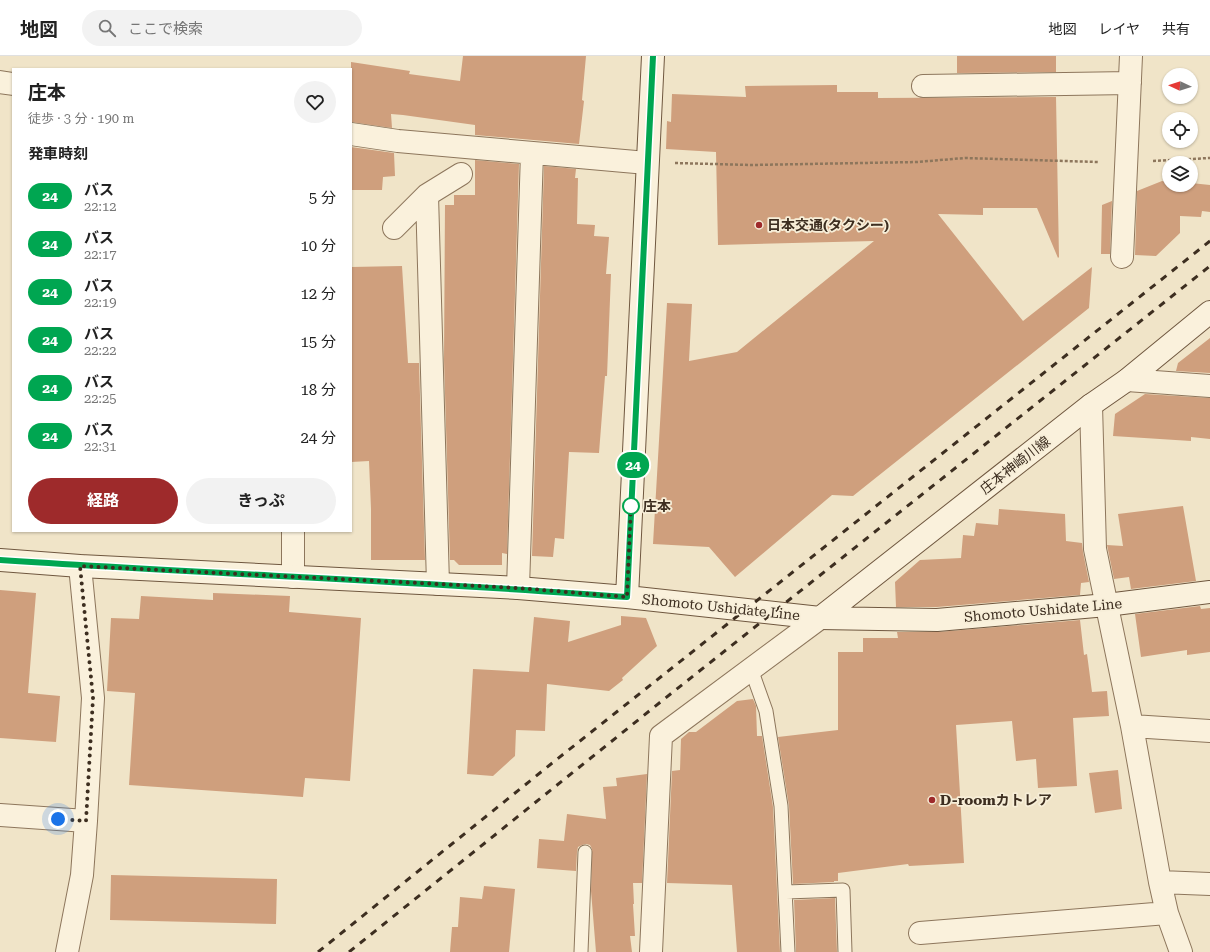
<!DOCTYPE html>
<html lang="ja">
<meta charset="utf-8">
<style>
:root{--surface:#fff;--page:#f2f2f2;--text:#222;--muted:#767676;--line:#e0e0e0;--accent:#9e2a2b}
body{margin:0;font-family:"Roboto Serif","Noto Sans JP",serif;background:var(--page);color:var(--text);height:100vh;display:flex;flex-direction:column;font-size:15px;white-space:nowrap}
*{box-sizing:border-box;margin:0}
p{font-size:13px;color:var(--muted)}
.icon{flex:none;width:22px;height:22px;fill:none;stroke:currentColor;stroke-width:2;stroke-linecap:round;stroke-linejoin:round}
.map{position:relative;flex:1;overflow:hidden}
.panel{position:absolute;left:12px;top:12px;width:340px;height:464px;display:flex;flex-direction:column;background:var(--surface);border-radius:0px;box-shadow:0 1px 3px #0004}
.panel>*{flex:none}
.badge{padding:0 8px;border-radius:13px;font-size:14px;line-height:26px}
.needle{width:26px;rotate:274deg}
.buttons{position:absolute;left:1162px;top:12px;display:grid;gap:8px}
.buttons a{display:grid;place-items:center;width:36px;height:36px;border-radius:50%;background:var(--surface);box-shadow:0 1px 3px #0004;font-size:20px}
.you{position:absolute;width:20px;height:20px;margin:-10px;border:3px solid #fff;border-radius:50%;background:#1a73e8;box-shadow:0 0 0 6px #1a73e833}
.map>.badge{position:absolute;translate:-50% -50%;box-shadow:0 0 0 2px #fff}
h2{padding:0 16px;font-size:15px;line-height:36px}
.round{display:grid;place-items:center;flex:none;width:42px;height:42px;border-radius:21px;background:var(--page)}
.headline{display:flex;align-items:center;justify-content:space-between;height:68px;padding:0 16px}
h1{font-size:19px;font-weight:700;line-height:30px}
.button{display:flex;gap:8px;margin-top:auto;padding:8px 16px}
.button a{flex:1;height:46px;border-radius:24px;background:var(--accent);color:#fff;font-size:16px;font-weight:700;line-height:46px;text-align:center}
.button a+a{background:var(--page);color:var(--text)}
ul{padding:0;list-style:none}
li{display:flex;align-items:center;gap:12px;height:48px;padding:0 16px}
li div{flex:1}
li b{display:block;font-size:15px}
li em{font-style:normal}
li .badge{min-width:44px;font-weight:700;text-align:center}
header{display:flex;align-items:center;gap:24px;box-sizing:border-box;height:56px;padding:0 20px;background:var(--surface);border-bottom:1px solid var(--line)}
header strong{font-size:19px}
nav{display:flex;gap:22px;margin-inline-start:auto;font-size:14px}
.search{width:280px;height:36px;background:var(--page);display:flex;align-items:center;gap:10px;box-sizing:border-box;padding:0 14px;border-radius:22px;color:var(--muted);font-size:15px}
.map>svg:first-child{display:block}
.building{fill:#cf9f7d}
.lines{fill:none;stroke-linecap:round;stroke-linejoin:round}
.lane-casing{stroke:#8d765c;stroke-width:15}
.street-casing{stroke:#8d765c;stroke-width:24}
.secondary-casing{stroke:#6f573f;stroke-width:24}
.path{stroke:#8d765c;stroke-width:2.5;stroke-dasharray:3 2;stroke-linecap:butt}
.lane{stroke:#faf1dc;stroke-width:13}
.street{stroke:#faf1dc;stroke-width:22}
.secondary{stroke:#faf1dc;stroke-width:22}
.rail{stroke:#3d2e20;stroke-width:3;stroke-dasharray:7 7;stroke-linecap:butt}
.line-casing{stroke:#fff;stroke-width:9}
.line{stroke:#00a651;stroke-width:6}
.walk{stroke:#3d2e20;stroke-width:4;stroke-dasharray:0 7.2}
.poi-dot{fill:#9e2a2b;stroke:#f7eed8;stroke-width:1.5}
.stop-dot{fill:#fff;stroke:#00a651;stroke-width:2}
.labels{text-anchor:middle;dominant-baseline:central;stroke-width:3.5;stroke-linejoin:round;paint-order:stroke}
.poi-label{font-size:14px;font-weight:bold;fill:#3d2e20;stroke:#f7eed8;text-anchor:start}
.street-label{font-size:14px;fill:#3d2e20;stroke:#f7eed8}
.stop-label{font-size:14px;font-weight:bold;fill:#3d2e20;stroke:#f7eed8;text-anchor:start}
</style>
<header>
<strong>地図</strong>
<div class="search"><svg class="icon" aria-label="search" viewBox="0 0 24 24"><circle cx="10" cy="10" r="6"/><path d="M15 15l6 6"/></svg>ここで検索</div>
<nav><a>地図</a><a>レイヤ</a><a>共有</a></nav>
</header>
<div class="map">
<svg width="1210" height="896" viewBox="0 0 1210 896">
<rect width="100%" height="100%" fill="#f0e4c8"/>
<path class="building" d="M 463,0 L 586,0 L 582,44 L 584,45 L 579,88 L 475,79 L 475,69 L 403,59 L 391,58 L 392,72 L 351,66 L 351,6 L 410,15 L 409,18 L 460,25 Z
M 957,0 L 1056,0 L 1056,16 L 957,17 Z
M 837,29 L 837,36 L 878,36 L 878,42 L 1056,41 L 1059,201 L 1058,202 L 1037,152 L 983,152 L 983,159 L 938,158 L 1023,265 L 1092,211 L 1089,252 L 853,440 L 832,439 L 735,521 L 709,491 L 653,488 L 667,247 L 692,248 L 689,305 L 737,296 L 874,185 L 718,189 L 716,96 L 666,93 L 667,65 L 671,66 L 672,38 L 746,41 L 745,30 Z
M 351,91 L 394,97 L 395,120 L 383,121 L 382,134 L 351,134 Z
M 475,104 L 519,108 L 507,498 L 502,497 L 502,509 L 459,509 L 454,504 L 450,504 L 444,304 L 445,149 L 454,149 L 454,139 L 475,139 Z
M 544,110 L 576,113 L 575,122 L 578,122 L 577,168 L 595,169 L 594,180 L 609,181 L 606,218 L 611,218 L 607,320 L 605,320 L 599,397 L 569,396 L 564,483 L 555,482 L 553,501 L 532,500 Z
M 1162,125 L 1169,126 L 1169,129 L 1191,129 L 1191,127 L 1210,129 L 1210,156 L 1202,155 L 1201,161 L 1180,160 L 1180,177 L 1156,200 L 1135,199 L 1137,135 Z
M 1112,145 L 1110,198 L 1101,198 L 1102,149 Z
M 402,210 L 408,307 L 419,307 L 425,504 L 371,504 L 371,453 L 369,405 L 351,406 L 351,211 Z
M 1210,282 L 1210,317 L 1176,315 L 1178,307 Z
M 1145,338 L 1210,342 L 1210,383 L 1191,381 L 1191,385 L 1113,380 L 1115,358 Z
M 1183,450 L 1196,525 L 1131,533 L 1129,521 L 1114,523 L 1107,489 L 1123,490 L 1118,458 Z
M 999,453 L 1065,458 L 1066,485 L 1082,487 L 1083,496 L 1089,526 L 1081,527 L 1080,539 L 937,551 L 896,551 L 895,526 L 920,504 L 961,502 L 963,479 L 974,480 L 976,467 L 998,469 Z
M 0,534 L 36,537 L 28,637 L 60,640 L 56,686 L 0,682 Z
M 213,537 L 290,540 L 289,556 L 361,562 L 350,725 L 305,722 L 303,741 L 129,729 L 135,637 L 107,635 L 111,562 L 139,563 L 141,540 L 213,544 Z
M 1200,550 L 1201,553 L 1210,552 L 1210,596 L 1187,599 L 1187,594 L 1141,601 L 1135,558 Z
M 621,560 L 646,562 L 657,590 L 622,622 L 623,624 L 609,635 L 547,628 L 545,675 L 516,674 L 515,700 L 493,720 L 467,718 L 473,613 L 529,616 L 534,561 L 570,565 L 568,586 L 621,569 Z
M 1080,564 L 1084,599 L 1087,598 L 1092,636 L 1107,635 L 1109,660 L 1073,662 L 1077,730 L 1038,732 L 1036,703 L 1016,705 L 1012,665 L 956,669 L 964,807 L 909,810 L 908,808 L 838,817 L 838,825 L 834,825 L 834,826 L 793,828 L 789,750 L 778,681 L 838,674 L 838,596 L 863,596 L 863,582 L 898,582 L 897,576 L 938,576 Z
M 753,643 L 756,650 L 757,680 L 762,680 L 773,751 L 780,896 L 737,896 L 732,829 L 667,827 L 672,715 L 680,714 L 681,683 L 689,676 L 696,676 L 737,645 Z
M 1118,714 L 1122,753 L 1095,757 L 1089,717 Z
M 647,718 L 642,827 L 633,827 L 634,848 L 633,848 L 635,880 L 630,880 L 632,896 L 596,896 L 591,835 L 592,793 L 590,789 L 586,788 L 582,789 L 578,791 L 577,796 L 576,815 L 537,812 L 539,783 L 564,785 L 567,758 L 606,763 L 603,731 L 617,730 L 616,722 Z
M 111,819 L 277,823 L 276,868 L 110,864 Z
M 484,830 L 515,833 L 509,896 L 450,896 L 452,871 L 458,871 L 460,841 L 482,843 Z
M 835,842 L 837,896 L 796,896 L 794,844 Z"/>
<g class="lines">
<defs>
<path id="lane" d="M 751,613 L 766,655 L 781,750 L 788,896
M 786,836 L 843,834 L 845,896
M 581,896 L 585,796"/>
<path id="street" d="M 0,26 L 13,28
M 923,30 L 1130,27
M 351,78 L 398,85 L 647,107
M 427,139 L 438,528
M 394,172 L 427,139 L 461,118
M 1122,201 L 1131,0
M 1127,324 L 1210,330
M 1091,349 L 1095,493 L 1132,670 L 1160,826 L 1167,857 L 1181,896
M 293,475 L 293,521
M 518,532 L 532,97
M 1132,670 L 1210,675
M 0,759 L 86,765
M 1160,826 L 1210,828
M 920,877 L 1167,857
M 67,896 L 82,819 L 86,765 L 93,642 L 80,510
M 651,896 L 661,680 L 820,562"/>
<path id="secondary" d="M 0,504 L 80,510 L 518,532 L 627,541 L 820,562 L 937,564 L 1107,549 L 1210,536
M 627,541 L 653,0
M 820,562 L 1091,349 L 1127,324 L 1210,256"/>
</defs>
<use href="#lane" class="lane-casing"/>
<use href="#street" class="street-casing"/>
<use href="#secondary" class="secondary-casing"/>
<path class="path" d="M 1153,105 L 1210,102
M 675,107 L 752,109 L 917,106 L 965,102 L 1098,106"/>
<use href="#lane" class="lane"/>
<use href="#street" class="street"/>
<use href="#secondary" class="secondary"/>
<path class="rail" d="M 318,896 L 551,708 L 1210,185
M 349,896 L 673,636 L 1210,210"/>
</g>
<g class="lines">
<defs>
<path id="line" d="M 0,504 C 209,518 418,525 627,541 L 653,0"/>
</defs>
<use href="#line" class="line-casing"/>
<use href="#line" class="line"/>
<path class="walk" d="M 58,763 L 86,765 L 93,642 L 80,510 L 518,532 L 627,541 L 631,448 L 631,450"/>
</g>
<g class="poi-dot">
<circle cx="759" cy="169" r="4"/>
<circle cx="932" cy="744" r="4"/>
</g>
<circle class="stop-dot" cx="631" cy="450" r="8"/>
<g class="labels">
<g class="poi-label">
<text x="767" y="169">日本交通(タクシー)</text>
<text x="940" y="744">D-roomカトレア</text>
</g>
<g class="street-label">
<text transform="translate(1015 409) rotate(-38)">庄本神崎川線</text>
<text transform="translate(721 551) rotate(6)">Shomoto Ushidate Line</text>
<text transform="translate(1043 554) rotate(-5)">Shomoto Ushidate Line</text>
</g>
<g class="stop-label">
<text x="643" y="450">庄本</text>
</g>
</g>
</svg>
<div class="buttons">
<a><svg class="needle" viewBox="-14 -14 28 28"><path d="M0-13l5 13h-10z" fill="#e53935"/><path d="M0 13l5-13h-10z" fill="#767676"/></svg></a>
<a><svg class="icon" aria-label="locate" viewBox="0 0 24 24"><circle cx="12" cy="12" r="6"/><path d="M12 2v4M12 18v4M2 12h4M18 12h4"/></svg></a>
<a><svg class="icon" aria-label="layers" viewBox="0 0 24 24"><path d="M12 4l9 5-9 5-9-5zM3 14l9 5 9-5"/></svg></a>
</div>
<div class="you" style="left:58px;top:763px"></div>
<b class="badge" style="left:633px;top:409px;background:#00a651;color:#fff">24</b>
<section class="panel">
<div class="headline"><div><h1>庄本</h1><p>徒歩 · 3 分 · 190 m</p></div><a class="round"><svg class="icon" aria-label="heart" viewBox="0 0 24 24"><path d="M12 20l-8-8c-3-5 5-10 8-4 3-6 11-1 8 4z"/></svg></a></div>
<h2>発車時刻</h2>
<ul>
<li><span class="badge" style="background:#00a651;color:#fff">24</span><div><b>バス</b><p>22:12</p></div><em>5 分</em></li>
<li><span class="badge" style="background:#00a651;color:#fff">24</span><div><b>バス</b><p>22:17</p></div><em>10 分</em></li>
<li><span class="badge" style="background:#00a651;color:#fff">24</span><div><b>バス</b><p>22:19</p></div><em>12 分</em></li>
<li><span class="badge" style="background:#00a651;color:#fff">24</span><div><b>バス</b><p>22:22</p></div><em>15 分</em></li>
<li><span class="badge" style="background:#00a651;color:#fff">24</span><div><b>バス</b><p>22:25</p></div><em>18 分</em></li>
<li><span class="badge" style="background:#00a651;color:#fff">24</span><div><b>バス</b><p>22:31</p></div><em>24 分</em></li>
</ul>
<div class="button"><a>経路</a><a>きっぷ</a></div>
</section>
</div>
